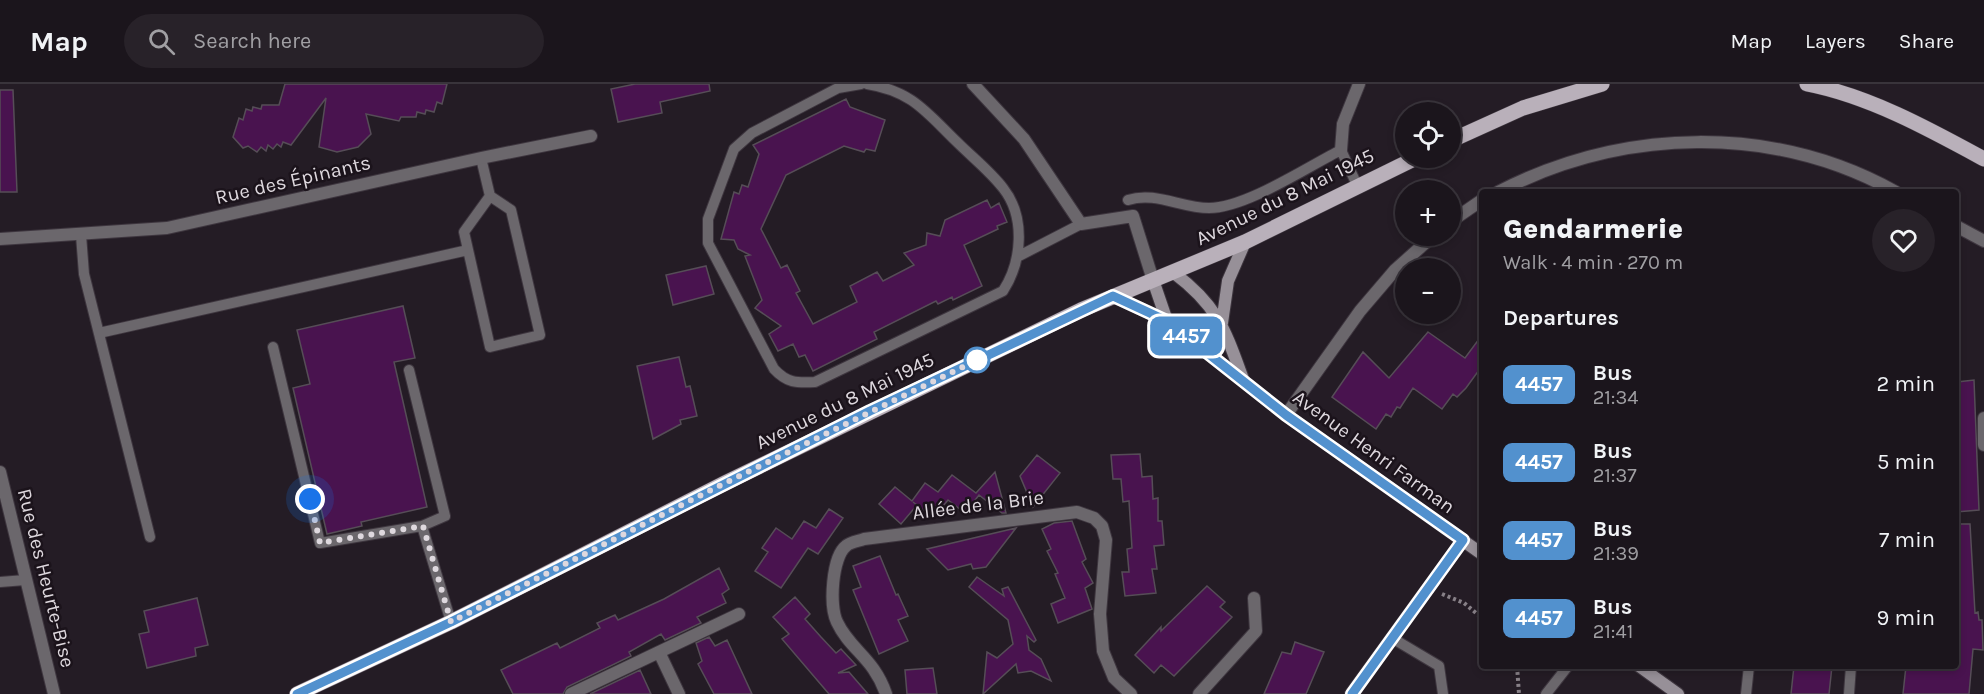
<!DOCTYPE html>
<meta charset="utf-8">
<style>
:root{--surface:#1b151c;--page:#282229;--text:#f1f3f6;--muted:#a09fa3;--line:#39343b}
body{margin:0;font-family:Karla,sans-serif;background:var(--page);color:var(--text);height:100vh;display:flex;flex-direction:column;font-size:22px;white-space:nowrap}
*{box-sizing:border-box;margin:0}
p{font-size:20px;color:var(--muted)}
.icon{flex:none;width:33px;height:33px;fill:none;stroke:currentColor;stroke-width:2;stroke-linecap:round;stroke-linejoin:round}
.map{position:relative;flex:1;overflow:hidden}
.side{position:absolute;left:1479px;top:105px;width:480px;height:480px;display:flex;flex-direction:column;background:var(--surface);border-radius:6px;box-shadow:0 3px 9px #0003,0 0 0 2px var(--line)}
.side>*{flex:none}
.badge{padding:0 12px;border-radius:9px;font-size:21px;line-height:39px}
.fabs{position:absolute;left:1395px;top:18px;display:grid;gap:12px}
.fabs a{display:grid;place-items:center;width:66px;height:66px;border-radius:50%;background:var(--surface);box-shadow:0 3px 9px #0003,0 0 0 2px var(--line);font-size:30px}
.you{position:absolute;width:30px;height:30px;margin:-15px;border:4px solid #fff;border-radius:50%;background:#1a73e8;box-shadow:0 0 0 9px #1a73e833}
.map>.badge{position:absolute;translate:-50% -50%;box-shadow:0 0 0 3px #fff}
h2{padding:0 24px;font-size:22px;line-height:54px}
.round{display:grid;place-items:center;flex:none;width:63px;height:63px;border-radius:32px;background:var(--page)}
.headline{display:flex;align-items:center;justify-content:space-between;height:102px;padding:0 24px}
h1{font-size:28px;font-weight:800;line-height:45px}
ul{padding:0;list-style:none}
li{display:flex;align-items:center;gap:18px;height:78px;padding:0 24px}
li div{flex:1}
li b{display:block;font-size:22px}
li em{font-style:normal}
li .badge{min-width:66px;font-weight:700;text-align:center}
header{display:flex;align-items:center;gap:36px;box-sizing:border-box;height:84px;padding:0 30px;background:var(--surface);border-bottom:2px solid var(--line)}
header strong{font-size:28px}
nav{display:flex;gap:33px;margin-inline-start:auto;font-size:21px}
.search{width:420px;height:54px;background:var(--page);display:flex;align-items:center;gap:15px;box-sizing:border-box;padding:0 21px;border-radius:33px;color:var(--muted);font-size:22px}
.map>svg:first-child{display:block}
.building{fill:#49134f;stroke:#564d57;stroke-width:1.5}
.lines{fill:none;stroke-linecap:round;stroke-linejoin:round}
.lane-casing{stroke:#3e363f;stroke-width:12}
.street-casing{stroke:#3e363f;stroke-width:14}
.secondary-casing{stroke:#3e363f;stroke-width:14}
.primary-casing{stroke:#3e363f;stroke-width:16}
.path{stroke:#878087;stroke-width:4;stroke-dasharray:3 3;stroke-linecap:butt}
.lane{stroke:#6b676c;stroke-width:10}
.street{stroke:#6b676c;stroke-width:12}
.secondary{stroke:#979098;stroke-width:12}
.primary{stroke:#b9b0ba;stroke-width:15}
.line-casing{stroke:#fff;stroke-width:14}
.line{stroke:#5291ce;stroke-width:9}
.walk{stroke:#ded8de;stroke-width:6;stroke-dasharray:0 10.8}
.stop-dot{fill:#fff;stroke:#5291ce;stroke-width:3}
.labels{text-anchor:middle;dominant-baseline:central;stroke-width:5;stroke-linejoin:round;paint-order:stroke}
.street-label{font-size:20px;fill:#ded8de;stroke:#1b131b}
</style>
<header>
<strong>Map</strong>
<div class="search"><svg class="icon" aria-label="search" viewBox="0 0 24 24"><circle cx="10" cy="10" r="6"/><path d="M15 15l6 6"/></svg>Search here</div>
<nav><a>Map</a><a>Layers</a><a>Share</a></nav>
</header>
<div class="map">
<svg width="1984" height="610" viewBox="0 0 1984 610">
<rect width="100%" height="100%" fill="#241c25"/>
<path class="building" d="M 285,0 L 447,0 L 442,20 L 437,18 L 434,28 L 426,26 L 425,30 L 417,28 L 416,33 L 401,33 L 399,37 L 366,30 L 371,50 L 358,63 L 337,68 L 319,63 L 326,14 L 291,61 L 283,58 L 281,63 L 277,60 L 273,65 L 268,61 L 266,67 L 261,63 L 257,68 L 248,62 L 243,64 L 233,53 L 239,34 L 243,36 L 246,25 L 252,27 L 253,23 L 261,25 L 262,21 L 279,21 Z
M 635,0 L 709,0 L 710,7 L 660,18 L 662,29 L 618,38 L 611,5 Z
M 0,6 L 13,6 L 17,108 L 0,108 Z
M 846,15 L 850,23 L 885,36 L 875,67 L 866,65 L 864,68 L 844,62 L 786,91 L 761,145 L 781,184 L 787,181 L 800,207 L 796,209 L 813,240 L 857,218 L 850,202 L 877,188 L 883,197 L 914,181 L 904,169 L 926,161 L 927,149 L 940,152 L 945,136 L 987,116 L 991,124 L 999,119 L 1007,138 L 997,142 L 998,145 L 964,161 L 982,202 L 953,216 L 952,213 L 938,220 L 936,217 L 874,248 L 877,255 L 813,287 L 805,271 L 799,273 L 793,260 L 778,267 L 769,250 L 781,242 L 755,224 L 762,216 L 745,172 L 750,171 L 738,165 L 734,156 L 721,155 L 734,108 L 739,110 L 742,101 L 748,103 L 759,70 L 753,61 Z
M 706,182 L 714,210 L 673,221 L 666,191 Z
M 403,222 L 415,274 L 394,278 L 427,423 L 361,438 L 362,442 L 327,450 L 293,304 L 310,300 L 297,246 Z
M 1428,248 L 1465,274 L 1482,251 L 1482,282 L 1466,304 L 1457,313 L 1453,310 L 1442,325 L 1413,304 L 1400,324 L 1397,323 L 1391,333 L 1386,330 L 1376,345 L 1332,313 L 1363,268 L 1389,294 Z
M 679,273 L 686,303 L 690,302 L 697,332 L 680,336 L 681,340 L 653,355 L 637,282 Z
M 1974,296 L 1979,426 L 1956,428 L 1956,347 L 1959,347 L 1957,298 Z
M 1140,370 L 1142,393 L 1152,392 L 1153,415 L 1158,414 L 1158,437 L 1162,437 L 1164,461 L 1154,462 L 1157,485 L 1152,485 L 1156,509 L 1125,512 L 1122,488 L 1129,488 L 1127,465 L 1132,464 L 1129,417 L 1123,418 L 1121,395 L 1113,395 L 1111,371 Z
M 1037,371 L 1060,389 L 1033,423 L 1020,392 Z
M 995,388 L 1006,429 L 1002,429 L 979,411 L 965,429 L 948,416 L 933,434 L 913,418 L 917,421 L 901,440 L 879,420 L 895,403 L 912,417 L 925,399 L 938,408 L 952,391 L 976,409 Z
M 829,425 L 843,434 L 818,470 L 808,464 L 781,504 L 755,487 L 768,468 L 762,464 L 776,444 L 792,455 L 804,437 L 816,444 Z
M 1072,437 L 1086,475 L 1082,478 L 1093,499 L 1085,504 L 1092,525 L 1058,539 L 1051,520 L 1065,514 L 1055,490 L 1058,489 L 1047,467 L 1051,465 L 1042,445 L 1054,439 Z
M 1956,440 L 1970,440 L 1975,529 L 1978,528 L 1979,536 L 1982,536 L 1983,566 L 1973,565 L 1969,610 L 1903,610 L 1906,582 L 1956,582 Z
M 1016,444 L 986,483 L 973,485 L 971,480 L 948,486 L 927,465 Z
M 880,472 L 896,511 L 898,510 L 908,532 L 898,536 L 908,557 L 879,570 L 853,506 L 861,503 L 853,482 Z
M 719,484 L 729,505 L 722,510 L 726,519 L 697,533 L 701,539 L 665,556 L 661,550 L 629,568 L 631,572 L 567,603 L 563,610 L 513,610 L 501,586 L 557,559 L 560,564 L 600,544 L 597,539 L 615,531 L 618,536 L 664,515 Z
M 977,493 L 1004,512 L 1002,505 L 1008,503 L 1036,556 L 1034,558 L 1027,552 L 1029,566 L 1041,575 L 1051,597 L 1031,587 L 1018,589 L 1016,580 L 983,610 L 987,568 L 997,574 L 1013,560 L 1008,536 L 969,503 Z
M 1207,502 L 1225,518 L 1220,523 L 1232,533 L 1174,592 L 1161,581 L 1154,589 L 1135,571 L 1161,543 L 1161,547 Z
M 795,513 L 810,530 L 805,535 L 821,553 L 836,569 L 841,565 L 856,581 L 838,589 L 849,588 L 868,610 L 829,610 L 782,555 L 789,550 L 773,533 Z
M 197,514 L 208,561 L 195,564 L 196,572 L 147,584 L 139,550 L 149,548 L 144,527 Z
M 709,553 L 715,562 L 727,556 L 752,610 L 714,610 L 698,580 L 702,577 L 696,559 Z
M 1295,558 L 1324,568 L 1306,610 L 1264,610 L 1282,568 L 1291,570 Z
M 1794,582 L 1832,582 L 1829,610 L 1791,610 Z
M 933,584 L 937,610 L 907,610 L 905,586 Z
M 640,586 L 651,610 L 590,610 Z"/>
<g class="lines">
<defs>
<path id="lane" d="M 861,0 L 838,4 L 752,49 L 734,65 L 708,135 L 708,159 L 774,285 C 787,299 796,299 815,298 L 1003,207 C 1022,178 1026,133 1003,104 C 990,87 972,73 957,58 C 926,28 912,7 867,0
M 481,74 L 490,112 L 511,126 L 540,251 L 490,263 L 464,148 L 490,112
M 1128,116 C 1155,107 1181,124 1209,124 C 1246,124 1307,83 1341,66 L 1357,101
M 81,151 L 84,190 L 150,453
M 1019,172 L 1081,140
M 99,249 L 468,166
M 273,263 L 320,459 L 422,442 L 451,538
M 409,286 L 445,432 L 422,442
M 0,498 L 25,496
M 1392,554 L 1439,582 L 1443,610
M 1546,610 L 1568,582
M 1746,610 L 1749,582
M 1849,610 L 1851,582"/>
<path id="street" d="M 973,0 L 1024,55 L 1081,140 L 1133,132 L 1153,196
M 1341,66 L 1343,40 L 1359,0
M 1498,108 C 1622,44 1772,39 1896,108
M 1450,138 L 1482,116
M 1956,142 L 1984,157
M 0,155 L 167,144 L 481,74 L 591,52
M 1286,331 L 1360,227 L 1395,186 L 1433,152
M 1984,334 L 1984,361
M 0,388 L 54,610
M 659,568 L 739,530
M 571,610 L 659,568 L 679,610
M 886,610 C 874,574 850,566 837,538 C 829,522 832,473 846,462 C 850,458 859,457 864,455 L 1077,428 L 1094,434 L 1102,442 L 1106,456 L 1100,530 L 1103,567 L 1114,594 L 1131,610
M 1199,610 L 1256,547 L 1254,514
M 1351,610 L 1463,456"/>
<path id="secondary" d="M 1174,189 C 1218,222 1225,246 1243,295
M 1153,196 L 1167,237
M 1113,212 L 1167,237 L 1286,331 L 1482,470
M 1222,239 L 1228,197 L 1245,158
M 1639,582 L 1678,610"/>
<path id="primary" d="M 1807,0 C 1869,12 1929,45 1984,75
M 1450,57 L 1523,24 L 1602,0
M 297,610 L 451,538 L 725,399 L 1081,226 L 1245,158 L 1416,74"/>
</defs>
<use href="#lane" class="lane-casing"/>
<use href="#street" class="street-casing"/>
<use href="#secondary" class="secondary-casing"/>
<use href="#primary" class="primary-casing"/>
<path class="path" d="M 1442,510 L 1464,519 L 1482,534
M 1517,582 L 1519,610"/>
<use href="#lane" class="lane"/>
<use href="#street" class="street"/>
<use href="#secondary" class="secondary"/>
<use href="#primary" class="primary"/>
</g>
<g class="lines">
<defs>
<path id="line" d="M 297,610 L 451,538 L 870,327 L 1113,212 L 1167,237 L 1286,331 L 1463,456 L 1352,610"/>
</defs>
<use href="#line" class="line-casing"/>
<use href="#line" class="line"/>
<path class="walk" d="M 310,415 L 320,459 L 423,442 L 451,538 L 725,399 L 977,276"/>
</g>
<circle class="stop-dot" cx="977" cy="276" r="12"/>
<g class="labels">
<g class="street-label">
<text transform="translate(293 96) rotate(-13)">Rue des Épinants</text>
<text transform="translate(1285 113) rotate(-26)">Avenue du 8 Mai 1945</text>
<text transform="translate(845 317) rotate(-26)">Avenue du 8 Mai 1945</text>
<text transform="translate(1374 368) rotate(36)">Avenue Henri Farman</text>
<text transform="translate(978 421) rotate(-7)">Allée de la Brie</text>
<text transform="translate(46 494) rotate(76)">Rue des Heurte-Bise</text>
</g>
</g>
</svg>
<div class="fabs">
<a><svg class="icon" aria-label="locate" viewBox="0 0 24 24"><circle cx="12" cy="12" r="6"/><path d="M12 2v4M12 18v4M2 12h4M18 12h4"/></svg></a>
<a>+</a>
<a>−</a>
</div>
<div class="you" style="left:310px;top:415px"></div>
<b class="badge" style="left:1186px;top:252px;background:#5291ce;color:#fff">4457</b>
<section class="side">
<div class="headline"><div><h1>Gendarmerie</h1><p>Walk · 4 min · 270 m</p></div><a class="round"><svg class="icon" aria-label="heart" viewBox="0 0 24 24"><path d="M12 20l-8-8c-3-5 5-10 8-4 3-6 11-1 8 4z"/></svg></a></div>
<h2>Departures</h2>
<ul>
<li><span class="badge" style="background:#5291ce;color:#fff">4457</span><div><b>Bus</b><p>21:34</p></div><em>2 min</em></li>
<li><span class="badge" style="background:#5291ce;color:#fff">4457</span><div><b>Bus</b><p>21:37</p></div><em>5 min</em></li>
<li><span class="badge" style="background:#5291ce;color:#fff">4457</span><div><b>Bus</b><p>21:39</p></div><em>7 min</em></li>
<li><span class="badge" style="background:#5291ce;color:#fff">4457</span><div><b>Bus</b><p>21:41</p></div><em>9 min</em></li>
</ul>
</section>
</div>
